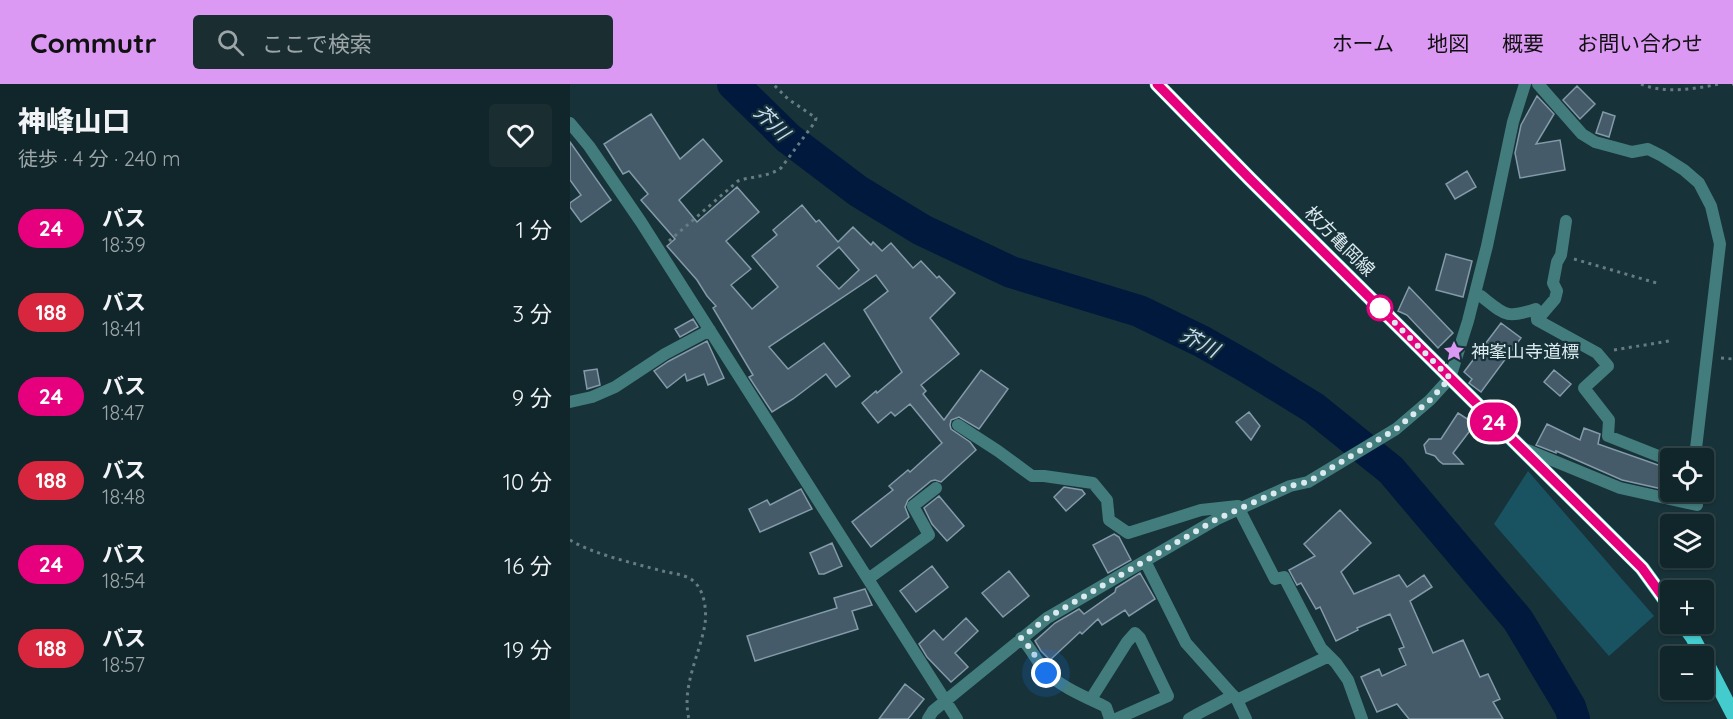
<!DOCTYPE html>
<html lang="ja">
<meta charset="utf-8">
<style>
:root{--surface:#11262a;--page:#1a2e32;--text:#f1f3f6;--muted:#9ca5a8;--line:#304347;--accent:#dc99f4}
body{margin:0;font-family:Quicksand,"Noto Sans JP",sans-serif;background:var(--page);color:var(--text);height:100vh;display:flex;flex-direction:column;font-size:22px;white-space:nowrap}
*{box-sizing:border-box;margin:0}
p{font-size:20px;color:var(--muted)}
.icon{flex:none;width:33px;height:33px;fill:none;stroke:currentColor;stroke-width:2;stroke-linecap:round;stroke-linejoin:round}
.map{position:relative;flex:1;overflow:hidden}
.details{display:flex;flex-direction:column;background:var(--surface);width:570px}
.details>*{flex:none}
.badge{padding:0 12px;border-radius:20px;font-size:21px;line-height:39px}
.controls{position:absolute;left:1090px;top:364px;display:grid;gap:12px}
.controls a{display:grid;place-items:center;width:54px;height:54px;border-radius:6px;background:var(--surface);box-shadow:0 2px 4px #0004,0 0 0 2px var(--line);font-size:30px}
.you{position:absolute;width:30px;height:30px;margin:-15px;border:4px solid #fff;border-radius:50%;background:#1a73e8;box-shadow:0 0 0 9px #1a73e833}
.map>.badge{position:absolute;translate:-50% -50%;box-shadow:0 0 0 3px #fff}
.round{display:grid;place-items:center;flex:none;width:63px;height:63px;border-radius:6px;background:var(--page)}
.overview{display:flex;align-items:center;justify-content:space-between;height:102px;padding:0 18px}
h1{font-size:28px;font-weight:800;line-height:45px}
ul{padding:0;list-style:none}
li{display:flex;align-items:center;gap:18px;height:84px;padding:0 18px}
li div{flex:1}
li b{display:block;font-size:22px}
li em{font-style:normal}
li .badge{min-width:66px;font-weight:700;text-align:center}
header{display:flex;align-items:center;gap:36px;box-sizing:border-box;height:84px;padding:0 30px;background:var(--accent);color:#111}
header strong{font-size:28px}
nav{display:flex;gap:33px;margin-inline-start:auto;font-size:21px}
.search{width:420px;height:54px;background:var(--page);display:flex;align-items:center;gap:15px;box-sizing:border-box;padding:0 21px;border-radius:6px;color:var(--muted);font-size:22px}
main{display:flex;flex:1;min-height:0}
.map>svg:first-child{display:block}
.green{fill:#195361}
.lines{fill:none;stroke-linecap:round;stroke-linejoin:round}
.river{stroke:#01193c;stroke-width:32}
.building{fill:#465b69;stroke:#839aa9;stroke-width:1.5;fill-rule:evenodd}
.path{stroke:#667c82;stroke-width:3;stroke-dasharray:3 4.5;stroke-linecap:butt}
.street{stroke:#437c7d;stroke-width:12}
.primary{stroke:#44cbcd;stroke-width:15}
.line-casing{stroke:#fff;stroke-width:14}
.line{stroke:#e6007e;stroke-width:9}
.walk{stroke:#dbeaef;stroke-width:6;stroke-dasharray:0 10.8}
.stop-dot{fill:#fff;stroke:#e6007e;stroke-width:3}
.labels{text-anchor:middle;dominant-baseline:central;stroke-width:4.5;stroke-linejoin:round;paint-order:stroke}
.street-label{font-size:18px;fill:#dbeaef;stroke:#173238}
.poi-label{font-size:18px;fill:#dbeaef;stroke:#173238;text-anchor:start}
.water-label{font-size:20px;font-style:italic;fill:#c7daf4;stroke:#173238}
</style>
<header>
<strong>Commutr</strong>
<div class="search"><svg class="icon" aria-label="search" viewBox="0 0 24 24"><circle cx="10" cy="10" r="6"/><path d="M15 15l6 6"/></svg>ここで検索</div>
<nav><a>ホーム</a><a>地図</a><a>概要</a><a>お問い合わせ</a></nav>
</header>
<main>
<section class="details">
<div class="overview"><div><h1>神峰山口</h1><p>徒歩 · 4 分 · 240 m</p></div><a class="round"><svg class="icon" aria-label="heart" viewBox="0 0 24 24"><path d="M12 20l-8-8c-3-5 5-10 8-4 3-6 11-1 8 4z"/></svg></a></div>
<ul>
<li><span class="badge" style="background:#e6007e;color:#fff">24</span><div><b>バス</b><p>18:39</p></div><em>1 分</em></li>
<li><span class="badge" style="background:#d7263d;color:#fff">188</span><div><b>バス</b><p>18:41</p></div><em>3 分</em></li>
<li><span class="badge" style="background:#e6007e;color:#fff">24</span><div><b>バス</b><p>18:47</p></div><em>9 分</em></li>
<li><span class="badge" style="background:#d7263d;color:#fff">188</span><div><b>バス</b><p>18:48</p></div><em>10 分</em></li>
<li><span class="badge" style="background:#e6007e;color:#fff">24</span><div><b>バス</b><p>18:54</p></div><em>16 分</em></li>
<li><span class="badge" style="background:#d7263d;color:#fff">188</span><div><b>バス</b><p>18:57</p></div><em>19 分</em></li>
</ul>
</section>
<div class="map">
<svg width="1163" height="635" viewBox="0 0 1163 635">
<rect width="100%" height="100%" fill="#173238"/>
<path class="green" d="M 958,387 L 1084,532 L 1039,572 L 924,440 Z"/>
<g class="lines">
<path class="river" d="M 163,0 L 218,54 L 288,107 L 352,146 L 441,188 L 569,227 L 631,257 L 677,283 L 744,324 L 821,386 L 948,536 L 1000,623 L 1004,635"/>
</g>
<path class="building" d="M 1007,2 L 1025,20 L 1010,35 L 993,16 Z
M 967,12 L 984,30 L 966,60 L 990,56 L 995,86 L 950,94 L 945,69 L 951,41 Z
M 1033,28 L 1045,32 L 1039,53 L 1026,49 Z
M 81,30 L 110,75 L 133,55 L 152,77 L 109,116 L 127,138 L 167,103 L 189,128 L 156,157 L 181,185 L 161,201 L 182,225 L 208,203 L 182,172 L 207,151 L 203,146 L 232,121 L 246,138 L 249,136 L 268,158 L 283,143 L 301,161 L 303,158 L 312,167 L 321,159 L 343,184 L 351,177 L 367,194 L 369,192 L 385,209 L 360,234 L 389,270 L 351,301 L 356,307 L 353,310 L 374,336 L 411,286 L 438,305 L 409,345 L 389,333 L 381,336 L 380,341 L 381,345 L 400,358 L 406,366 L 371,398 L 365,396 L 361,397 L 338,416 L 335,423 L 339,433 L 301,463 L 282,438 L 323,406 L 319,402 L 338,386 L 340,388 L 372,359 L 340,320 L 325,332 L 321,328 L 308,339 L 292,319 L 306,307 L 307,309 L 332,288 L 294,226 L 318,207 L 306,191 L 199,263 L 218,285 L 254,259 L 280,292 L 266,303 L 256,290 L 223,315 L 202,328 L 179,293 L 183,291 L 143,224 L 146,222 L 137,212 L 127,196 L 97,162 L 105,155 L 71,116 L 78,110 L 59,87 L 53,90 L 34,60 ZM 269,163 L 289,186 L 269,205 L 247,182 Z
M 0,58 L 41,116 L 11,138 L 0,123 L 0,119 L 11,111 L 0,96 Z
M 897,87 L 906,103 L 885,115 L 876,100 Z
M 876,170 L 902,177 L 893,213 L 866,206 Z
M 839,203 L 883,249 L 868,264 L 837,231 L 828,227 Z
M 123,235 L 128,243 L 110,253 L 105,245 Z
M 931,239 L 951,254 L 911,308 L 899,299 L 902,295 L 894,288 Z
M 137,257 L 154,294 L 138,301 L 134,290 L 117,297 L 115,290 L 97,304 L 84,287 L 99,277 Z
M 27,285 L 30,301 L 17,305 L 14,287 Z
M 984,286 L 1001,300 L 990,312 L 974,298 Z
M 679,328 L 690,342 L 681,356 L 666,338 Z
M 888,329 L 905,340 L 883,369 L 893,380 L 873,380 L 869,377 L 865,372 L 856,369 L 854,361 L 859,355 L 871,355 Z
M 977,340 L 1010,356 L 1014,344 L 1030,350 L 1028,360 L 1088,381 L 1101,379 L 1101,407 L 1052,396 L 986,367 L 986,369 L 966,361 Z
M 494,403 L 512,406 L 515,410 L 496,427 L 484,413 Z
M 231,405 L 242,425 L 190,448 L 179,425 L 197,416 L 200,421 Z
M 369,412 L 394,442 L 377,457 L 362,440 L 354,424 Z
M 770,426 L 801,459 L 771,488 L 784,510 L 829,491 L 837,503 L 854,491 L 862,503 L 840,517 L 863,569 L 893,556 L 910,593 L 918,590 L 930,615 L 923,618 L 933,635 L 839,635 L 827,620 L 807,628 L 791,593 L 809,585 L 812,592 L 836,581 L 829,565 L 834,563 L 820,530 L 787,544 L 788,546 L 766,557 L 750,523 L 746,525 L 731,499 L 727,501 L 719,486 L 745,472 L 734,460 Z
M 544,450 L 549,453 L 561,476 L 538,489 L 523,461 Z
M 262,459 L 272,482 L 254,490 L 249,490 L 240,469 Z
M 362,482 L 378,503 L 346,528 L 330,507 Z
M 439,487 L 459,512 L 433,533 L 412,509 Z
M 570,489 L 585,515 L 559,532 L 555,526 L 532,541 L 528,535 L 512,550 L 510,548 L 480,576 L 471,567 L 465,557 L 485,539 L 509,525 L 514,530 L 545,508 L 546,504 Z
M 295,505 L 302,521 L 282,527 L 288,545 L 185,577 L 177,552 L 267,524 L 264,514 Z
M 396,534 L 408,547 L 385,569 L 398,583 L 381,598 L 357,573 L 349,560 L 364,546 L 373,556 Z
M 335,600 L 354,615 L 338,635 L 309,635 Z"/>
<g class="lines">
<path class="path" d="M 1071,0 C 1095,10 1124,5 1149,0
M 1162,0 L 1163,0
M 99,157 L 168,97 C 182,92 199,93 211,84 L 245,38 L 246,34 L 218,15 L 203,0
M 1004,175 L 1090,200
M 1044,266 L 1099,257
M 1151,274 L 1163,275
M 0,456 C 25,471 64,479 92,487 C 101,489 111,490 119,494 C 134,502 137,524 135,540 C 130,570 111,603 119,635"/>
<path class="street" d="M 0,39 L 19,62 L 71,138 L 387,635
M 911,212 C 935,231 936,235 966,225 L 967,236 L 1027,269 L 1038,282 L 1014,304 L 1039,336 L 1038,352 L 1091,373 L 1104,368 L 1125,373 L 1150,160 L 1141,122 L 1129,99 L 1114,86 L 1092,72 L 1078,65 L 1062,68 L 1025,58 L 1012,50 L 968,0
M 967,236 L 985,215 L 987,207 L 983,199 L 987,178 L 991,171 L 996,137
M 0,318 L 22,313 L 45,303 L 95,270 L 140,246
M 388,341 L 428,367 L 462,392 L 474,392 L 523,399 L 537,416 L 539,436 L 558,449 L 631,426 L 668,422
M 955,365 L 1050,404 L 1127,421
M 669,425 L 705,495 L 714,493 L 751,564 L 766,579 L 778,596 L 792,635
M 575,477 L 616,559 L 667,616 L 676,635
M 298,495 L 359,451 L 343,422 L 366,404
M 451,554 C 462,565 468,580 477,589 C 491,603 518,614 536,623 L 540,635
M 521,615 L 557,558 L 565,549 L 570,554 L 598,612 L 546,635
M 667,616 L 759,572
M 358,635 L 363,627 L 477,534 L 647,435 L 720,402 L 738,398 L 826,345 L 860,316 L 880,294 L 898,237 L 917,162 L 943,38 L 955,0
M 619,635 C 633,626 649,620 663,611"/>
<path class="primary" d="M 587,0 L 680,95 L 1072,484 L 1101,524
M 1113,540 L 1123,554 L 1133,573
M 1134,574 L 1163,630"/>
</g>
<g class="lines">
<defs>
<path id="line" d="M 587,0 L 680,95 L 1072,484 L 1101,524"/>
</defs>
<use href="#line" class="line-casing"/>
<use href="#line" class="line"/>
<path class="walk" d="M 476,589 L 460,564 L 451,554 L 477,534 L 647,435 L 720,402 L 738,398 L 826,345 L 860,316 L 880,294 L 810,224"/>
</g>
<defs>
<symbol id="sight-bare" viewBox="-9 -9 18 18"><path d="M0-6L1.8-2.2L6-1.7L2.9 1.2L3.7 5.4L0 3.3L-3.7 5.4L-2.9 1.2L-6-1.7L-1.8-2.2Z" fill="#dc99f4" stroke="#173238" stroke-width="2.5" paint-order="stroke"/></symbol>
</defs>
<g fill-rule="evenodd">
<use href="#sight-bare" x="869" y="252" width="30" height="30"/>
</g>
<circle class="stop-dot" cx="810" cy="224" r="12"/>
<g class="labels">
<g class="street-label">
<text transform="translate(770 157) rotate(45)">枚方亀岡線</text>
</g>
<g class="poi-label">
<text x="901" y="267">神峯山寺道標</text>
</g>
<g class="water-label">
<text transform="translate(202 38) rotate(44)">芥川</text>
<text transform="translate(630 258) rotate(28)">芥川</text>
</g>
</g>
</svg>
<div class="controls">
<a><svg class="icon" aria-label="locate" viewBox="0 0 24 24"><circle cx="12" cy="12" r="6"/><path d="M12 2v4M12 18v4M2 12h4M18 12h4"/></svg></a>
<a><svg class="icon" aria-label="layers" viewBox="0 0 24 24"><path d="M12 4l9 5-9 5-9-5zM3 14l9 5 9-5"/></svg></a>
<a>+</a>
<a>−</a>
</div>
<div class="you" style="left:476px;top:589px"></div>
<b class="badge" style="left:924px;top:338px;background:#e6007e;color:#fff">24</b>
</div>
</main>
